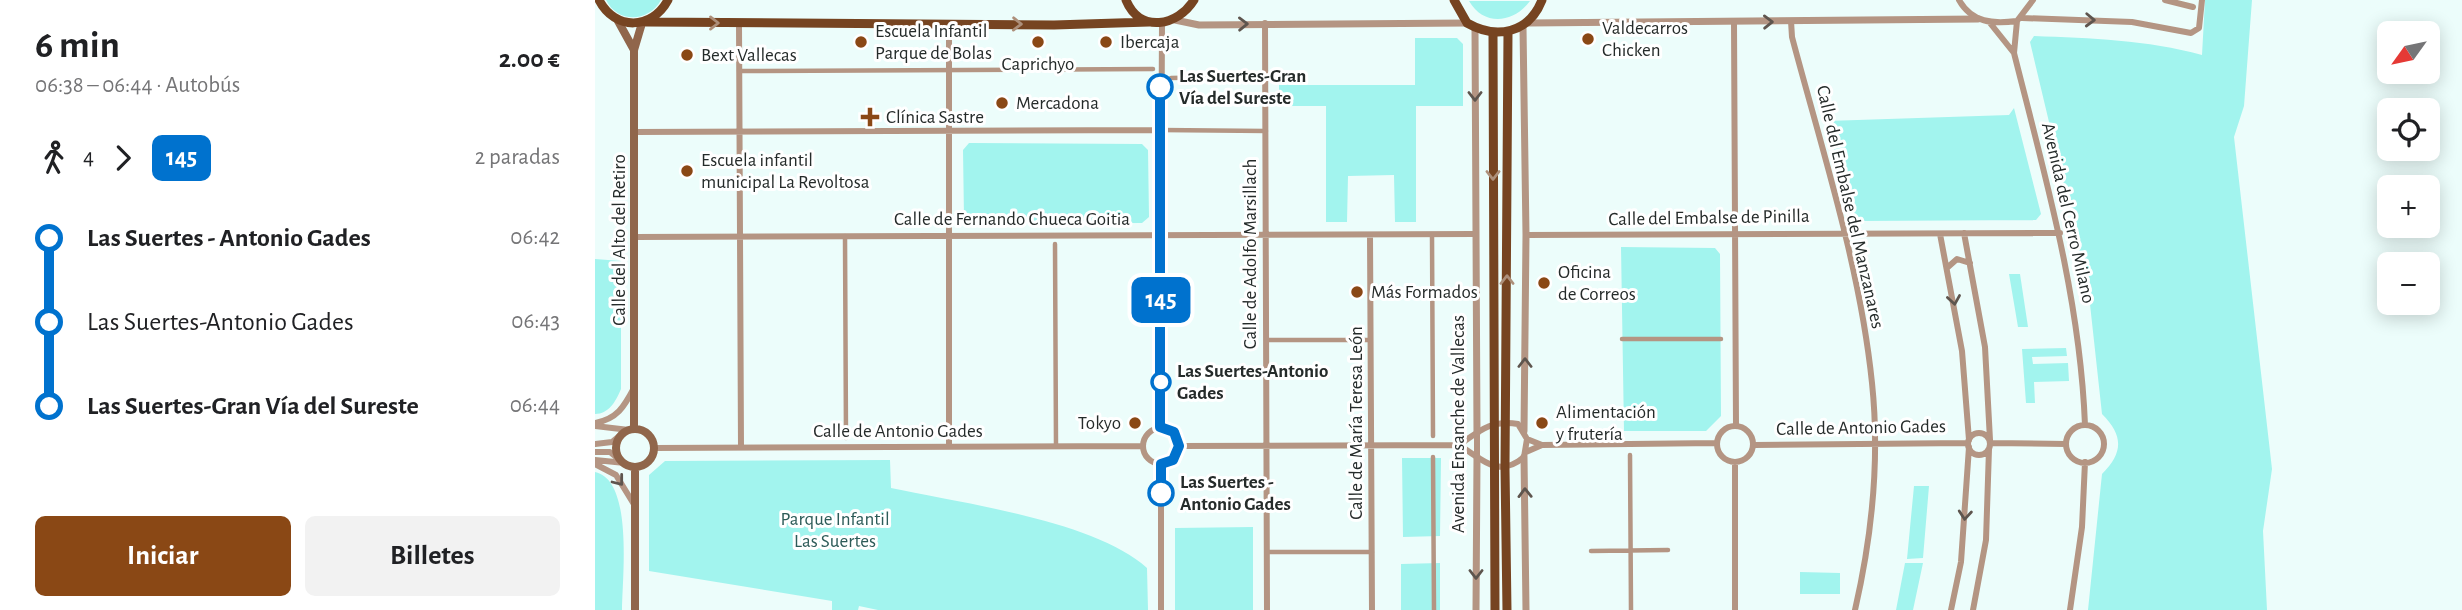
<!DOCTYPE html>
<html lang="es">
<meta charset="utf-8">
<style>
:root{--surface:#fff;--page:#f2f2f2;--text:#202124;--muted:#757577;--accent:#8a4815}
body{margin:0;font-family:"Alegreya Sans",sans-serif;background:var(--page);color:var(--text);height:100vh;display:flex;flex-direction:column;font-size:26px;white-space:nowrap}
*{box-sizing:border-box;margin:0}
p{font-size:23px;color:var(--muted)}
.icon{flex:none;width:38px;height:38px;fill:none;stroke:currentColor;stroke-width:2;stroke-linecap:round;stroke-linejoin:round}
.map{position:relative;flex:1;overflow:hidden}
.side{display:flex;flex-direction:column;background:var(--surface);width:595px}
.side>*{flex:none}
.badge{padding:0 14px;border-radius:10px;font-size:24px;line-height:46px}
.needle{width:46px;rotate:237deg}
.controls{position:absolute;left:1782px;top:21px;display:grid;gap:14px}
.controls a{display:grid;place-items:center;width:63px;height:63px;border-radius:10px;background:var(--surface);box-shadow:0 4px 18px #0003;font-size:35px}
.map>.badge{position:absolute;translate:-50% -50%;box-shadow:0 0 0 4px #fff}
.legs{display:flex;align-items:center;gap:10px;height:77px;padding:0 35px;font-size:23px}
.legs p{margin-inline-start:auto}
.headline{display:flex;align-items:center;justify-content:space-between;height:119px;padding:0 35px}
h1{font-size:38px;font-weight:600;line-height:52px}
.action{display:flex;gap:14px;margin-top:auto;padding:14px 35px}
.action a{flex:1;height:80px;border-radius:10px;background:var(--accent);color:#fff;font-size:28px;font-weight:600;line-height:80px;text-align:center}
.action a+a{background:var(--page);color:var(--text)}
ul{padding:0 35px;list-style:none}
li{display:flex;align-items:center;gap:24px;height:84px;font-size:26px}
li i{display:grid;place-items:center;width:10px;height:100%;margin:0 9px;background:currentColor}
li i::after{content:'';width:18px;height:18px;margin:-9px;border:5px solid;border-radius:50%;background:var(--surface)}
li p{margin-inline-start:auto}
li:first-child i{background:linear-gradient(#0000 50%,currentColor 0)}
li:last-child i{background:linear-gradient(currentColor 50%,#0000 0)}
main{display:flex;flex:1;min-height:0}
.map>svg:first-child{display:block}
.green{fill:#a2f4ee}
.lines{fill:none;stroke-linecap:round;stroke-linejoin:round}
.pedestrian{stroke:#b49583;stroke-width:4.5}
.minor{stroke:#b49583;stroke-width:6}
.tertiary{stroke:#b49583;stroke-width:7}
.secondary{stroke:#90664b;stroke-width:8}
.primary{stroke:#764421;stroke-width:9}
.oneway{stroke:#5e554e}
.oneway2{stroke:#ad8f7a}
.line-1-casing{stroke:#fff;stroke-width:16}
.line-1{stroke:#0072ce;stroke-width:10}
.poi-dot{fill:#8a4815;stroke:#fff;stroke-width:2.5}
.stop-1-dot{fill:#fff;stroke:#0072ce;stroke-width:3.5}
.labels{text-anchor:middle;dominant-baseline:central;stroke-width:6;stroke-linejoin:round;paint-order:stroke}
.poi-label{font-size:19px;fill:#252b2a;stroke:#fff;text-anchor:start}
.stop-label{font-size:19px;font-weight:bold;fill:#252b2a;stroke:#fff;text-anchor:start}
.street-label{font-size:19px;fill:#252b2a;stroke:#fff}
.park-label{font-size:19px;fill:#2c5b58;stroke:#fff}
</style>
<main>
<section class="side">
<div class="headline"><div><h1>6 min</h1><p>06:38 – 06:44 · Autobús</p></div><b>2.00 €</b></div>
<div class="legs"><svg class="icon" aria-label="walk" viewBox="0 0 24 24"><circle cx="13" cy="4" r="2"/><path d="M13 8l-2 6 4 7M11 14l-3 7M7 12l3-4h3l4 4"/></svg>4<svg class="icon" aria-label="forward" viewBox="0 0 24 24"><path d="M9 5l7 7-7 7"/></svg><b class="badge" style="background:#0072ce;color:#fff">145</b><p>2 paradas</p></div>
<ul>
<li><i style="color:#0072ce"></i><b>Las Suertes - Antonio Gades</b><p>06:42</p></li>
<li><i style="color:#0072ce"></i><span>Las Suertes-Antonio Gades</span><p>06:43</p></li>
<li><i style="color:#0072ce"></i><b>Las Suertes-Gran Vía del Sureste</b><p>06:44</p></li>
</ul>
<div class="action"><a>Iniciar</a><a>Billetes</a></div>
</section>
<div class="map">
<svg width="1867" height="610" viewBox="0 0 1867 610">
<rect width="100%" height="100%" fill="#ecfdfb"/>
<path class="green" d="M 11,0 L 66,0 C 54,22 23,24 11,0 Z
M 1610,0 L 1657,0 L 1649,106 L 1639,137 L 1677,469 L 1668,531 L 1672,610 L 1493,610 L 1507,474 C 1528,453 1529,436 1507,414 L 1493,286 L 1435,42 L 1439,36 C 1496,38 1552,40 1607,55 Z
M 874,1 L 935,1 C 919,23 889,27 874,1 Z
M 820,38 L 862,38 L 868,44 L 868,106 L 821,106 L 821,222 L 800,222 L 799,175 L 753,176 L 752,222 L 731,222 L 731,106 L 684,106 L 684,85 L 820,85 Z
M 1419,108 L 1446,214 L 1441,220 L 1263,221 L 1256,215 L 1232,121 L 1414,115 Z
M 374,143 L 547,144 L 553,150 L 554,217 L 547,223 L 376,224 L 369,218 L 368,150 Z
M 1026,247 L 1120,248 L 1125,254 L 1126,416 L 1111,431 L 1029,431 Z
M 0,259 L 26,261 L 26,389 C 21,401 14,414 0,414 Z
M 1414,274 L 1425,274 L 1433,327 L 1423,327 Z
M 1471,348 L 1472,356 L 1437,357 L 1438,364 L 1473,363 L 1474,381 L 1439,382 L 1440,403 L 1431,403 L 1427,349 Z
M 807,458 L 846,458 L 845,536 L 808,537 Z
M 295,460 L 296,488 C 366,503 501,521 552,568 L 553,610 L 283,610 L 264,606 L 263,610 L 237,610 L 237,601 L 54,571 L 54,475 L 70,461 Z
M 0,472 C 39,480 27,579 27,610 L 0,610 Z
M 1319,486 L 1334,486 L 1328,558 L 1312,559 Z
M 658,527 L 658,610 L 580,610 L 580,528 Z
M 845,563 L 845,610 L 806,610 L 806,564 Z
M 1310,563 L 1328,563 L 1318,610 L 1301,610 Z
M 1205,572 L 1245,573 L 1245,594 L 1205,594 Z"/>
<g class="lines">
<path class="pedestrian" d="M 144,71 L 558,69
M 576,78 L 624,77
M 566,130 L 671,131
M 837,235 L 838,436
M 250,236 L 251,438
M 460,244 L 461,446
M 1027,339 L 1126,339
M 671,340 L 775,340
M 1035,455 L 1036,610
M 838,457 L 839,610
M 996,551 L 1073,550
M 672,552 L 777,552"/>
<path class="minor" d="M 1364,0 C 1377,23 1398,24 1422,21 L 1438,0
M 1570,0 L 1598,7
M 1427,18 L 1537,22 L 1596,33 L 1604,28 L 1607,0
M 1196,21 L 1197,37 C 1227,150 1265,266 1277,383 C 1285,459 1277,536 1260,610
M 1422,21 L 1419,53 C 1450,176 1485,297 1490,425
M 1139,22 L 1141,426
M 144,23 L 146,447
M 354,23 L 354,447
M 670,23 L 672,610
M 1395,23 L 1419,53
M 39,132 L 566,130
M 1369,233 L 1390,347 L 1395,440
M 1345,234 L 1367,351 L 1374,440
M 775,235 L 777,610
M 931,235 L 1465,233
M 40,237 L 879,234
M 1353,267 L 1362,259 L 1375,263
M 0,423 C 22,419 29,407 39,388
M1471 444a19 19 0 1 1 38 0a19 19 0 1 1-38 0Z
M1122 444a18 18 0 1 1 36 0a18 18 0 1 1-36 0Z
M 0,426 L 34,430
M 565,427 L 567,24
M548 446a18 18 0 1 1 36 0a18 18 0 1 1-36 0Z
M1373 444a11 11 0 1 1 22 0a11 11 0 1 1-22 0Z
M 882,433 L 882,457
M 1395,443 L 1471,444
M 0,444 L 17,442 L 28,433
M 947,445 L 1122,443
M 1159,445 L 1373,443
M 584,446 L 864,445 C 887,459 903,479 929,457 L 932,439 L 923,424 C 897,419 884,431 864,445
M 59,448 L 547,446
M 0,452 L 15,452 L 26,461
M 931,452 L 947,445 L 932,439
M 0,460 L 30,463
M 1140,463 L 1140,610
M 0,464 L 21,475 L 40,506
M 566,464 L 566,610
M 1356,610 L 1366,562 L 1374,447
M 1378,610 L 1391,540 L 1394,449
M 1475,610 L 1487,527 L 1490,462"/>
<path class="tertiary" d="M 580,20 L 604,25 L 872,23
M 934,23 L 1383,19
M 928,27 L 931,235 L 929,431
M 880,28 L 882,433
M 929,457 L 931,610
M 881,610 L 882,457"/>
<path class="secondary" d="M 23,21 L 39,50
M 39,429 L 39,50 L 47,23
M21 448a19 19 0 1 1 38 0a19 19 0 1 1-38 0Z
M 40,467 L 40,610"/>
<path class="primary" d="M 4,0 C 20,31 57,30 73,0
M 531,0 C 545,34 583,26 599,0
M 859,0 L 872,23 C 902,40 934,33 947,0
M 51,22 L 459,25 L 554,22
M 898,33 L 900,610
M 912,610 L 910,468 L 913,32"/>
</g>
<defs><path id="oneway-chevron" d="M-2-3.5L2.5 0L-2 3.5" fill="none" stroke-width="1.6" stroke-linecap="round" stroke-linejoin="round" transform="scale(1.75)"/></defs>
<g class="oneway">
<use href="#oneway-chevron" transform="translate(1495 20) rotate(2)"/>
<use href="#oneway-chevron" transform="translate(1173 22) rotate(-1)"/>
<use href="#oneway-chevron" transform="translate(648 24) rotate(-1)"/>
<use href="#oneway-chevron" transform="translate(880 96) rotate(90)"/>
<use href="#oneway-chevron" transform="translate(1359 300) rotate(81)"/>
<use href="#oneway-chevron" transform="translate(930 363) rotate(-90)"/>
<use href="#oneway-chevron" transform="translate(24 481) rotate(52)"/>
<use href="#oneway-chevron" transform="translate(930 493) rotate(-91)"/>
<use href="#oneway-chevron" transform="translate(1370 515) rotate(95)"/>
<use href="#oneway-chevron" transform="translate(881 574) rotate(90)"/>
</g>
<g class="oneway2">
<use href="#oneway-chevron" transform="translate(119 23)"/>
<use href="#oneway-chevron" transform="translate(422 24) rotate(1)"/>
<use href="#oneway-chevron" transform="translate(898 175) rotate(90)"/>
<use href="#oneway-chevron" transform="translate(912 280) rotate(-90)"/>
</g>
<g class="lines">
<defs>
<path id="line-1" d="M 565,87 L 565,427 L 579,432 L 584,446 L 578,460 L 566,464 L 566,493"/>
</defs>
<use href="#line-1" class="line-1-casing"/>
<use href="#line-1" class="line-1"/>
</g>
<g class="poi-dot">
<circle cx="993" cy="39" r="7"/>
<circle cx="266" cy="42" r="7"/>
<circle cx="443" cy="42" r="7"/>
<circle cx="511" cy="42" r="7"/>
<circle cx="92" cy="55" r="7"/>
<circle cx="407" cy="103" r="7"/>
<path d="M271.5 106.5h7v7h7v7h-7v7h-7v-7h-7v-7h7z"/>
<circle cx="92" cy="171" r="7"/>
<circle cx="949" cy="283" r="7"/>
<circle cx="762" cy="292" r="7"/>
<circle cx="540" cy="423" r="7"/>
<circle cx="947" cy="423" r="7"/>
</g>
<g class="stop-1-dot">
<circle cx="565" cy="87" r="12"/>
<circle cx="566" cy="382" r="9"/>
<circle cx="566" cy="493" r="12"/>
</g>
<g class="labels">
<g class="poi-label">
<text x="1007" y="28">Valdecarros<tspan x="1007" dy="22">Chicken</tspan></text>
<text x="280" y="31">Escuela Infantil<tspan x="280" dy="22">Parque de Bolas</tspan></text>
<text x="525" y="42">Ibercaja</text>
<text x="106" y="55">Bext Vallecas</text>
<text x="443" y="64" text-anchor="middle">Caprichyo</text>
<text x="421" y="103">Mercadona</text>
<text x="291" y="117">Clínica Sastre</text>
<text x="106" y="160">Escuela infantil<tspan x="106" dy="22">municipal La Revoltosa</tspan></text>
<text x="963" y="272">Oficina<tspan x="963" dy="22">de Correos</tspan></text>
<text x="776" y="292">Más Formados</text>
<text x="961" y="412">Alimentación<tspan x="961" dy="22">y frutería</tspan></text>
<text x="526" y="423" text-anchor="end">Tokyo</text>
</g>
<g class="stop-label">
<text x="584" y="76">Las Suertes-Gran<tspan x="584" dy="22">Vía del Sureste</tspan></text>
<text x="582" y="371">Las Suertes-Antonio<tspan x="582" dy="22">Gades</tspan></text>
<text x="585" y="482">Las Suertes -<tspan x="585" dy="22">Antonio Gades</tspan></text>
</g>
<g class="street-label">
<text transform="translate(1255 207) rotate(77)">Calle del Embalse del Manzanares</text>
<text transform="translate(1473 213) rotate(77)">Avenida del Cerro Milano</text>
<text transform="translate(1114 218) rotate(-1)">Calle del Embalse de Pinilla</text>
<text x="417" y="219">Calle de Fernando Chueca Goitia</text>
<text transform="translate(24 240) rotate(-90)">Calle del Alto del Retiro</text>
<text transform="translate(655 254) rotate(-90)">Calle de Adolfo Marsillach</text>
<text transform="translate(761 423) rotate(-90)">Calle de María Teresa León</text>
<text transform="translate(863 424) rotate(-90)">Avenida Ensanche de Vallecas</text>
<text transform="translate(1266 428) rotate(-1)">Calle de Antonio Gades</text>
<text x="303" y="431">Calle de Antonio Gades</text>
</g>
<g class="park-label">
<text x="240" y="519">Parque Infantil<tspan x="240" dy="22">Las Suertes</tspan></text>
</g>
</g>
</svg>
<div class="controls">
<a><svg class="needle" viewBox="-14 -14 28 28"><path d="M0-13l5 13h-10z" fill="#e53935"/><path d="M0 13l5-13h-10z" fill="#757577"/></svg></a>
<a><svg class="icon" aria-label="locate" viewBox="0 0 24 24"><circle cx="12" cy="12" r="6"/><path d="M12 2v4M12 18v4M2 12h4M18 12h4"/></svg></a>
<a>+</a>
<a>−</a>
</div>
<b class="badge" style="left:566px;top:300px;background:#0072ce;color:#fff">145</b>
</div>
</main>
